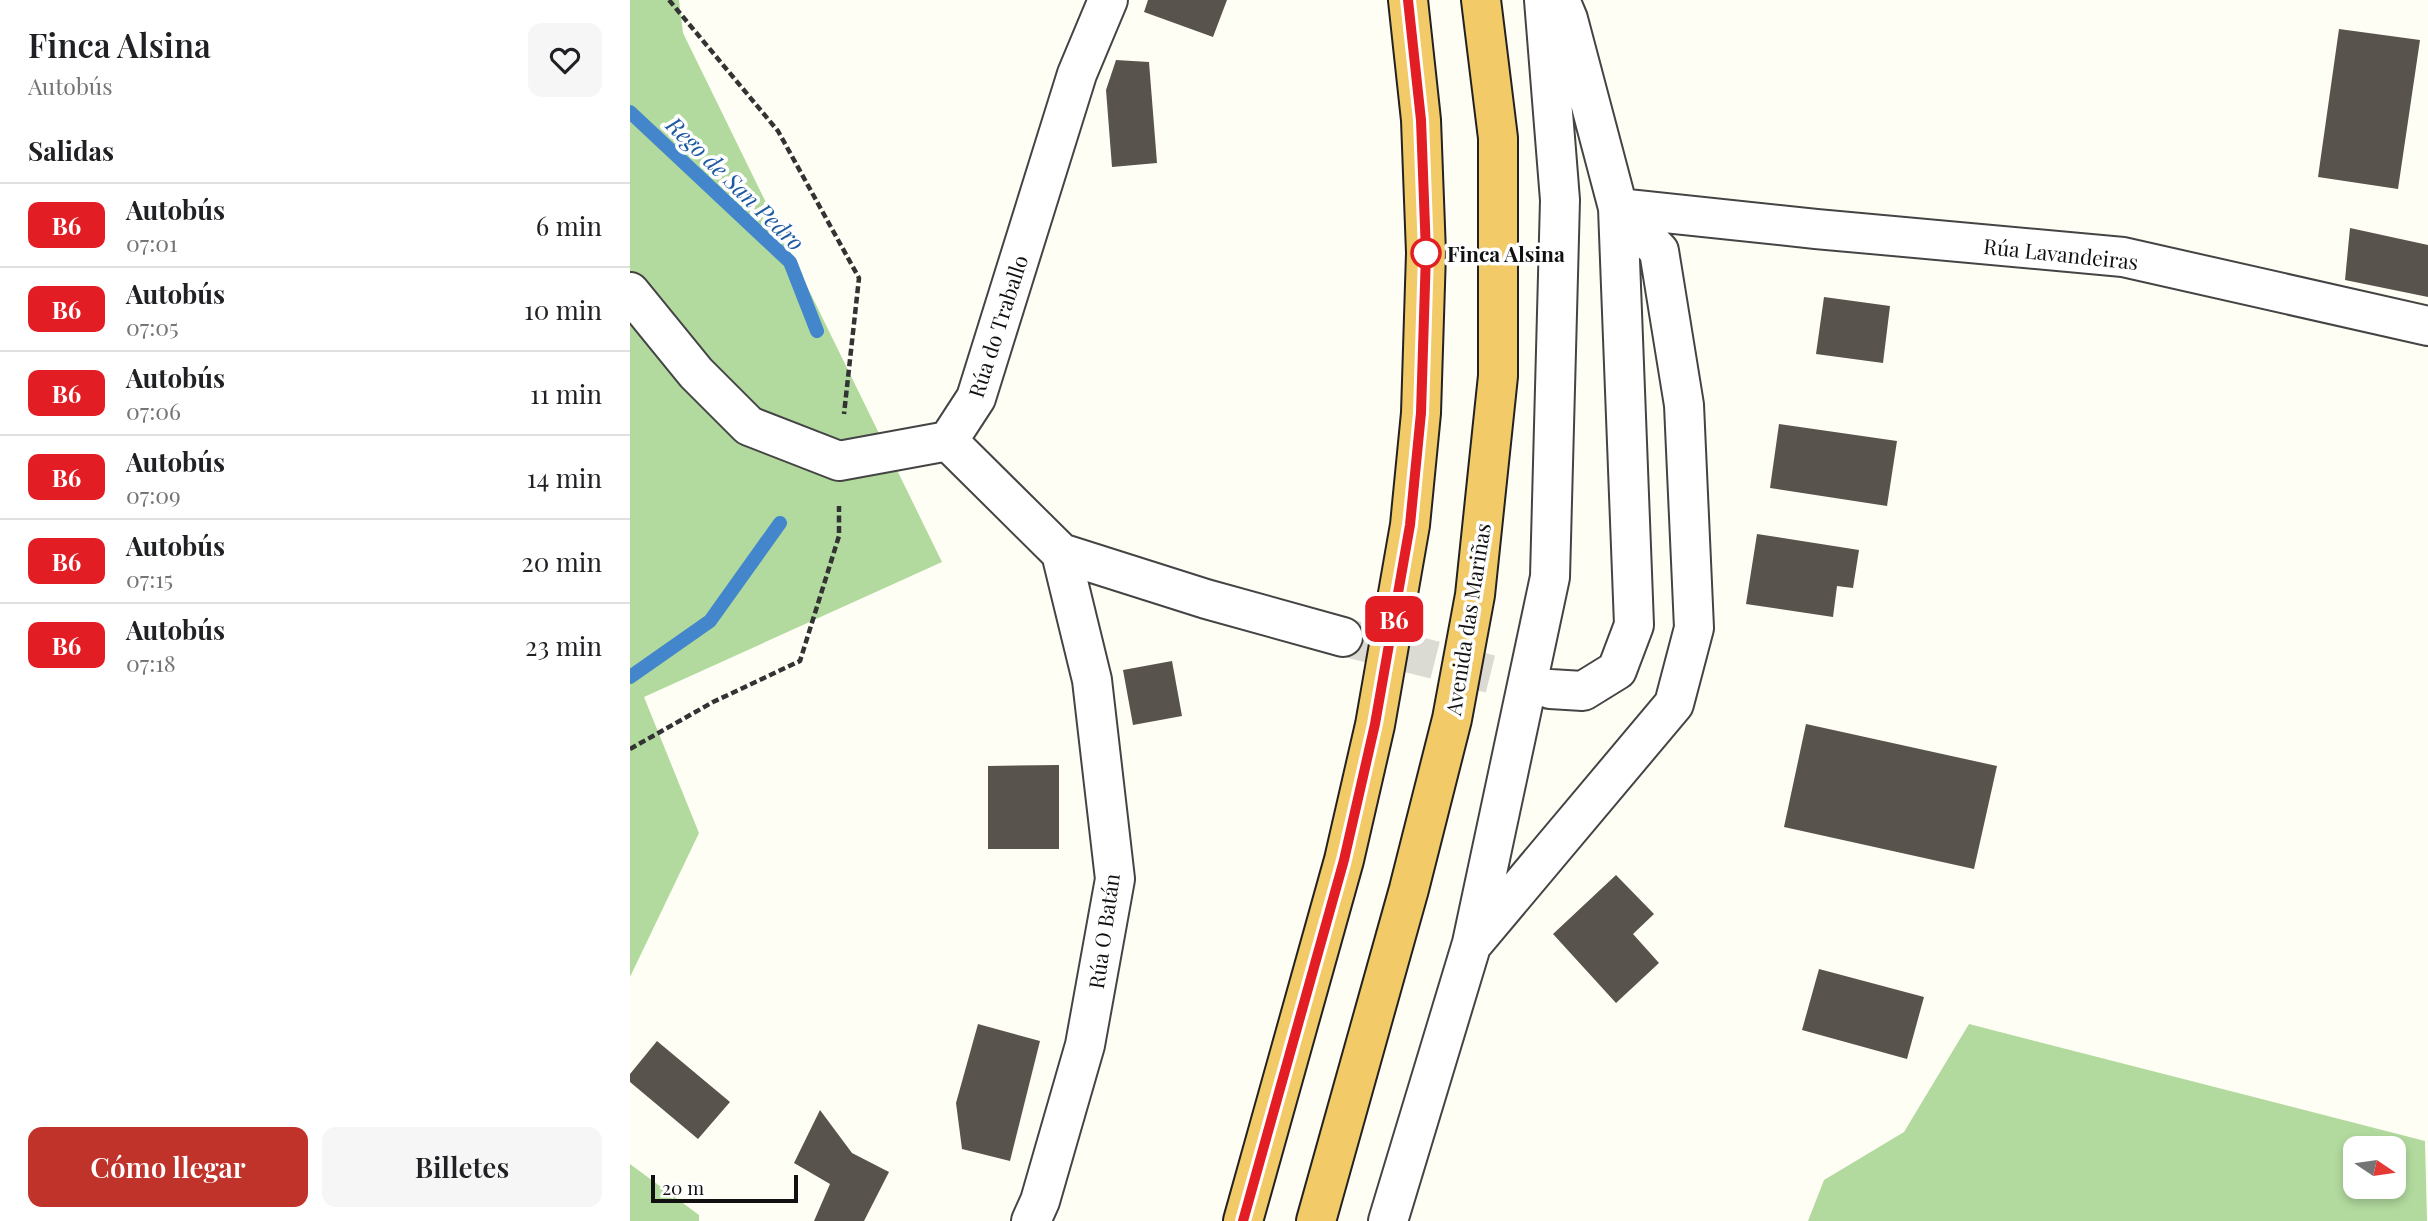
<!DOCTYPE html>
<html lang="es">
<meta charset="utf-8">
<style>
:root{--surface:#fff;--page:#f6f6f6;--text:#202124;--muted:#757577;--line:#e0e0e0;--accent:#bf332b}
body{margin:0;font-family:"Playfair Display",serif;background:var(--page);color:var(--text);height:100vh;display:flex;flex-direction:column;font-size:26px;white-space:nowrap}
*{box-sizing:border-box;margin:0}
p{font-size:23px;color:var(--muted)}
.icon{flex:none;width:38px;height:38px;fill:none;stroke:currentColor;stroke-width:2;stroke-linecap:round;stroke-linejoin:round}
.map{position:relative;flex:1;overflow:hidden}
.side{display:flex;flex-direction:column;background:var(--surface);width:630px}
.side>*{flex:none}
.badge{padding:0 14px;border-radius:10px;font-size:24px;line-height:46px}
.needle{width:46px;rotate:103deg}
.controls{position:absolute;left:1713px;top:1136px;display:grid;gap:14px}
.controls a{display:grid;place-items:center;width:63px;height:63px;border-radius:14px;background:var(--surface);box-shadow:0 4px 10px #0003;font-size:35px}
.scale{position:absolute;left:21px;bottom:18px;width:147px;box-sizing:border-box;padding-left:7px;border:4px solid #111;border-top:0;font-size:19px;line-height:24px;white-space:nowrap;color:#111;-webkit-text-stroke:5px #fff;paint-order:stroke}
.map>.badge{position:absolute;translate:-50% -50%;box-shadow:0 0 0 4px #fff}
h2{padding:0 28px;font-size:26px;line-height:63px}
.round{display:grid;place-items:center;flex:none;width:74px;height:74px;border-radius:14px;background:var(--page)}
.headline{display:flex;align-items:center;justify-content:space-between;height:119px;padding:0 28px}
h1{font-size:33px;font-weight:600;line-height:52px}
.cta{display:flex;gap:14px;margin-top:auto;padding:14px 28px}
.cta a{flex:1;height:80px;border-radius:14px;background:var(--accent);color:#fff;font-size:28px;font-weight:600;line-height:80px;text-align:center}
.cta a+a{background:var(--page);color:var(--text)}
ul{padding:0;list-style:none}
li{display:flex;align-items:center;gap:21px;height:84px;padding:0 28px;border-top:2px solid var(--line)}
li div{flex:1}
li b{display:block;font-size:26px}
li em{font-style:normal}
li .badge{min-width:77px;font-weight:700;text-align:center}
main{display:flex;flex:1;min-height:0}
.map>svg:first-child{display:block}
.forest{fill:#b2da9e;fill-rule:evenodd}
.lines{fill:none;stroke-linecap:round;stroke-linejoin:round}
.stream{stroke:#4386cb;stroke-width:14}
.building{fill:#59534d}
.minor-tunnel{stroke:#dbdad3;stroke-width:38;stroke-dasharray:38 19;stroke-linecap:butt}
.minor-casing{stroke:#444;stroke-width:42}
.trunk-casing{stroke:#222;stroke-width:42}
.path{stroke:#333;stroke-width:4.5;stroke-dasharray:7 3.5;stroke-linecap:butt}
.minor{stroke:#fff;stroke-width:38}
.trunk{stroke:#f2ca68;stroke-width:38}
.line-casing{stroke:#fff;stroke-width:16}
.line{stroke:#e21d24;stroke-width:10}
.stop-dot{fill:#fff;stroke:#e21d24;stroke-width:3.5}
.labels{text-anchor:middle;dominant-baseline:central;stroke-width:7;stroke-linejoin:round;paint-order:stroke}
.stop-label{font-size:21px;font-weight:bold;fill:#111;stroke:#fff;text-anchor:start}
.street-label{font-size:21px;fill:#111;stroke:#fff}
.water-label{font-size:23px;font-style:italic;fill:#1b59a1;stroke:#fff}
</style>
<main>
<section class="side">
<div class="headline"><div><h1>Finca Alsina</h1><p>Autobús</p></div><a class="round"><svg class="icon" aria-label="heart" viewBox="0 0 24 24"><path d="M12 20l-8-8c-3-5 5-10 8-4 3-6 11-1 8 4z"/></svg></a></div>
<h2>Salidas</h2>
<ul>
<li><span class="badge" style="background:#e21d24;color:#fff">B6</span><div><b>Autobús</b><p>07:01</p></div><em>6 min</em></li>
<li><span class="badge" style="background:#e21d24;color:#fff">B6</span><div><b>Autobús</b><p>07:05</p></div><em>10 min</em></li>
<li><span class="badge" style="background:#e21d24;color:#fff">B6</span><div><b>Autobús</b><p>07:06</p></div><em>11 min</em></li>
<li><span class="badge" style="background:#e21d24;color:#fff">B6</span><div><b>Autobús</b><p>07:09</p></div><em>14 min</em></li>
<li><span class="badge" style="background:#e21d24;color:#fff">B6</span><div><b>Autobús</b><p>07:15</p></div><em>20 min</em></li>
<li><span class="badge" style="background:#e21d24;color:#fff">B6</span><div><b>Autobús</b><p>07:18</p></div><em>23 min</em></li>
</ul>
<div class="cta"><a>Cómo llegar</a><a>Billetes</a></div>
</section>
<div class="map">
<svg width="1798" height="1221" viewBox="0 0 1798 1221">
<rect width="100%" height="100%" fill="#fffef5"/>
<path class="forest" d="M 0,0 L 49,0 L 53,33 L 312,562 L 14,697 L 69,833 L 0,977 Z
M 1339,1024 L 1795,1141 L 1797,1221 L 1178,1221 L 1194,1180 L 1274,1132 ZM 1726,1148 L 1764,1148 L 1764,1186 L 1726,1186 Z
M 0,1164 L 69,1215 L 69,1221 L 0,1221 Z"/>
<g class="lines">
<path class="stream" d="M 0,112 L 160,262 L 187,331
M 0,677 L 80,621 L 150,523"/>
</g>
<path class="building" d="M 518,0 L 597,0 L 583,37 L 514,12 Z
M 1709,29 L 1790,40 L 1768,189 L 1688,177 Z
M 486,60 L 519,62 L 527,163 L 482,167 L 476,90 Z
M 1720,228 L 1798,245 L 1798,297 L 1715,280 Z
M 1194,297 L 1260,306 L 1253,363 L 1186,354 Z
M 1149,424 L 1267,441 L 1257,506 L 1140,488 Z
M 1127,534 L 1229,550 L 1223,588 L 1207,586 L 1203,617 L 1116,604 Z
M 542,661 L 552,716 L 503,725 L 493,670 Z
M 1176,724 L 1367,766 L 1344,869 L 1154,827 Z
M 429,765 L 429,849 L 358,849 L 358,766 Z
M 986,875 L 1024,914 L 1003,934 L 1029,963 L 986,1003 L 923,934 Z
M 1189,969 L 1294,997 L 1277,1059 L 1172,1030 Z
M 348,1024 L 410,1041 L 380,1161 L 332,1149 L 326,1103 Z
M 27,1041 L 100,1102 L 68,1139 L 0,1082 L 0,1074 Z
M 190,1110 L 222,1153 L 259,1172 L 234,1221 L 184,1221 L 200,1184 L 164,1163 Z"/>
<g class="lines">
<path class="minor-tunnel" d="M 713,637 L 920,689"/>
<defs>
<path id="minor" d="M 988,208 L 1186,229 L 1493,257 L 1798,326
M 0,292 L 66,373 L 119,426 L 209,461 L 318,441 L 346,398 L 447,74 L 478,0
M 318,441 L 431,553 L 576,599 L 713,637
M 920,689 L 953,691 L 987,670 L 1004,625 L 988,208 L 938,19 L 930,0
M 845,941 L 1044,704 L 1064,628 L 1054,405 L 1029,251 L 988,208
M 401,1221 L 410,1201 L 455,1045 L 485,879 L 462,680 L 431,553
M 758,1221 L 842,943 L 920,577 L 930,200 L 914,0"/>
<path id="trunk" d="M 613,1221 L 714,860 L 745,725 L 780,525 L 791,413 L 796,253 L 791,120 L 778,0
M 686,1221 L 779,889 L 822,719 L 845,595 L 868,376 L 868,138 L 851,0"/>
</defs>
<use href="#minor" class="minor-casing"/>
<use href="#trunk" class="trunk-casing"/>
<path class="path" d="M 39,0 L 148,131 L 229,278 L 214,414
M 0,749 L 83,702 L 170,661 L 209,536 L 209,506"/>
<use href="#minor" class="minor"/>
<use href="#trunk" class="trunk"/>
</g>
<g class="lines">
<defs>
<path id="line" d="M 613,1221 L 714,860 L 745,724 L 780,525 L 791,413 L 796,253 L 791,120 L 778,0"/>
</defs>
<use href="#line" class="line-casing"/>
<use href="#line" class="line"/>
</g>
<circle class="stop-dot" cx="796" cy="253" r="14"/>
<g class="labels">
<g class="stop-label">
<text x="817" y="253">Finca Alsina</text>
</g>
<g class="street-label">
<text transform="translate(1431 253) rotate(6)">Rúa Lavandeiras</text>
<text transform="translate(367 326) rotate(-72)">Rúa do Traballo</text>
<text transform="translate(837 619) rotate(-81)">Avenida das Mariñas</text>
<text transform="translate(473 931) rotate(-82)">Rúa O Batán</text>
</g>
<g class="water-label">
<text transform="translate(106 183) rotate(44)">Rego de San Pedro</text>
</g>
</g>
</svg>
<div class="controls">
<a><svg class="needle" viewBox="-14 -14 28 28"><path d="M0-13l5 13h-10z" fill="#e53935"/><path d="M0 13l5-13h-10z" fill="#757577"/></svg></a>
</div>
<div class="scale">20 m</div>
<b class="badge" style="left:764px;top:619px;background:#e21d24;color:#fff">B6</b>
</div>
</main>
